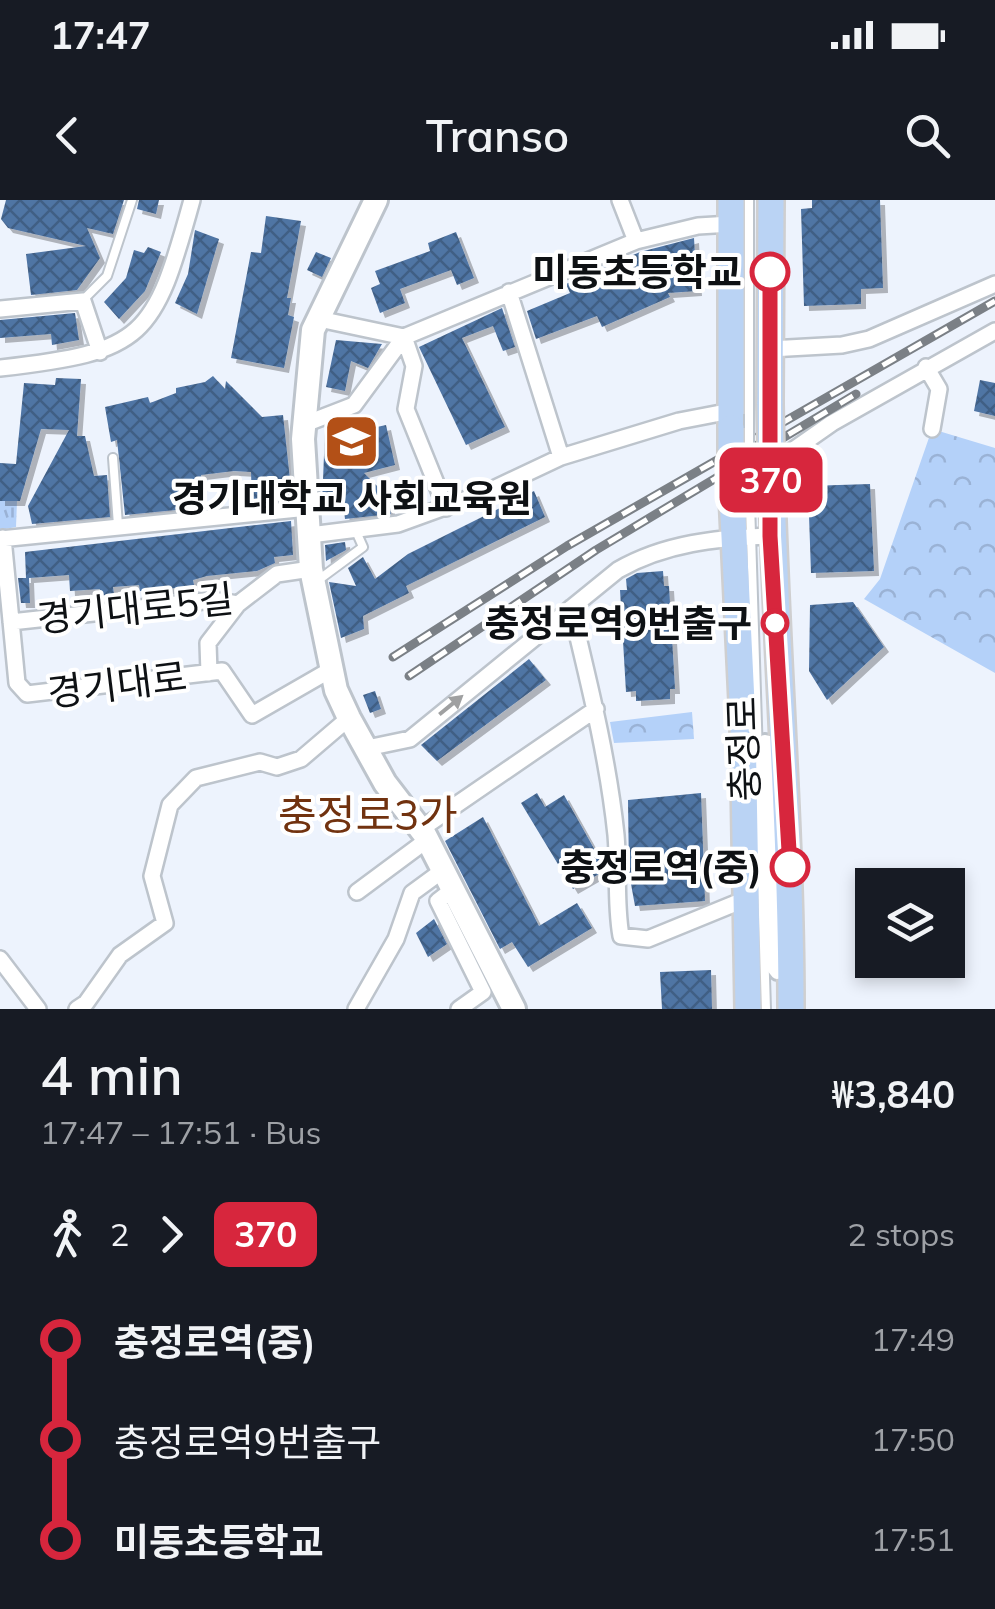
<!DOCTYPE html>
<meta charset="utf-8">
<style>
:root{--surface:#171b24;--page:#242831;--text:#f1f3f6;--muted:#9ea1a6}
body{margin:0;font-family:Mulish,"Noto Sans KR",sans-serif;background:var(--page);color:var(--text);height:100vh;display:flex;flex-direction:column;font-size:38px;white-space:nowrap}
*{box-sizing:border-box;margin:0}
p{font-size:32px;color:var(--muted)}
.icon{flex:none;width:55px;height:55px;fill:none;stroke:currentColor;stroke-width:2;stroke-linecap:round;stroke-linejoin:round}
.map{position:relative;height:809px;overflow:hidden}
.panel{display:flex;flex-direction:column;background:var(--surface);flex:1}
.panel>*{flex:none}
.badge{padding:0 20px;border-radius:15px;font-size:35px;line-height:65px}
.tools{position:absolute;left:855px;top:668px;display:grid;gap:20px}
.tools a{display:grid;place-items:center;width:110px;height:110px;border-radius:0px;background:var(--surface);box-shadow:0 5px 15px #0003;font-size:50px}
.map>.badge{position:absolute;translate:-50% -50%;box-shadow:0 0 0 5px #fff}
.legs{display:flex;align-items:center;gap:15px;height:110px;padding:0 40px;font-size:32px}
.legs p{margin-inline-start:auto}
.summary{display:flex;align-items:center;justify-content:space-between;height:170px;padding:0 40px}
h1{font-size:55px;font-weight:600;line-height:75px}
ul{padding:0 40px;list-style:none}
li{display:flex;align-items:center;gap:35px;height:100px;font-size:38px}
li i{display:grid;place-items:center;width:15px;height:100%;margin:0 12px;background:currentColor}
li i::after{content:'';width:25px;height:25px;margin:-12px;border:8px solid;border-radius:50%;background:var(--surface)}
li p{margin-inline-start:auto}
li:first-child i{background:linear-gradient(#0000 50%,currentColor 0)}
li:last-child i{background:linear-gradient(currentColor 50%,#0000 0)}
.status{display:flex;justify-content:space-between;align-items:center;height:70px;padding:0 50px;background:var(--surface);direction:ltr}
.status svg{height:28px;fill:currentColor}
header{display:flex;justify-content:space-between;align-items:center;height:130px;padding:0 40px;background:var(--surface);font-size:45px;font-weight:600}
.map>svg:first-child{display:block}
.grass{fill:url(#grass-tufts)}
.park{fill:url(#park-crowns)}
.building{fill:url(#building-cross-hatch);filter:url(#shadow)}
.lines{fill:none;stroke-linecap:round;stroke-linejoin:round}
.service-casing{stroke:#bdc4cc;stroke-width:12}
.pedestrian-casing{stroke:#bdc4cc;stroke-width:18}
.minor-casing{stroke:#bdc4cc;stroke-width:20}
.secondary-casing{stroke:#bdc4cc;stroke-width:28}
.primary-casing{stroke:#cfcfd0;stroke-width:30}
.service{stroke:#fff;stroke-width:8}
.pedestrian{stroke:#fff;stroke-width:12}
.minor{stroke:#fff;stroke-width:15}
.secondary{stroke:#fff;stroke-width:22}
.primary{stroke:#bad3f4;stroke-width:25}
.rail-casing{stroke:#7b8086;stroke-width:9}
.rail{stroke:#fff;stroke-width:5;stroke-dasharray:15;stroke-linecap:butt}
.service-bridge-casing{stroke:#bdc4cc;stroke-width:12;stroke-linecap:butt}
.primary-bridge-casing{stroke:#cfcfd0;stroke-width:30;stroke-linecap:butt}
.service-bridge{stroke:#fff;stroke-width:8}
.primary-bridge{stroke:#bad3f4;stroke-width:25}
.oneway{fill:#9fa0a1}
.line-1-casing{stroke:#fff;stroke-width:22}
.line-1{stroke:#d7263d;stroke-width:15}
.stop-1-dot{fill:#fff;stroke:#d7263d;stroke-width:5}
.labels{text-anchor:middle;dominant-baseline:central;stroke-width:8;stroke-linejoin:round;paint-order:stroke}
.stop-label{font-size:38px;font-weight:bold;fill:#0e1114;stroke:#fff;text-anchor:end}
.poi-label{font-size:38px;font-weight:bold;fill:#0e1114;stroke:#fff}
.street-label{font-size:38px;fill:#0e1114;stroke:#fff}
.quarter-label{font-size:42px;fill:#71320f;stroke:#fff}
</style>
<div class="status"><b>17:47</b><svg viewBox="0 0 49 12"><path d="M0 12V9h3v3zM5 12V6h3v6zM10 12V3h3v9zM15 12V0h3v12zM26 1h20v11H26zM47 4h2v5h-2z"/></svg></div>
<header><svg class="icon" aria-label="back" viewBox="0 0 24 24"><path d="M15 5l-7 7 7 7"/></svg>Transo<svg class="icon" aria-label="search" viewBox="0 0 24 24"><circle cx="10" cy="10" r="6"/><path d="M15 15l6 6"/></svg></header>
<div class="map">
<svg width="995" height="809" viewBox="0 0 995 809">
<defs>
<pattern id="grass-tufts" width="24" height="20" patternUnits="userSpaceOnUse" patternTransform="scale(2.5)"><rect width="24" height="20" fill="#b4d1f9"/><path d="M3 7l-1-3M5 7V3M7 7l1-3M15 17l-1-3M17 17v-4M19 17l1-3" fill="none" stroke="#9ab2d5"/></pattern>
<pattern id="park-crowns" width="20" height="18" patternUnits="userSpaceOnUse" patternTransform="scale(2.5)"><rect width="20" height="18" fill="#b4d1f9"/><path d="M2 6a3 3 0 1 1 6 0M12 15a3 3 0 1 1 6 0" fill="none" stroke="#9ab2d5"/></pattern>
<pattern id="building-cross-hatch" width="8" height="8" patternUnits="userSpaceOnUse" patternTransform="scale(2.5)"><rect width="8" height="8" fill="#4f74a4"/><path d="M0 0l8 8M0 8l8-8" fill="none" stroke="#405e84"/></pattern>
<filter id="shadow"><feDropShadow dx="5" dy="5" stdDeviation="0" flood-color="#0004"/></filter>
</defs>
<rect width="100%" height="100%" fill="#edf3fd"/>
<path class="grass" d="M 0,301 L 17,301 L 16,327 L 0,330 Z"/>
<path class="park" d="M 932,229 L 995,248 L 995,473 L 864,399 L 880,379 Z
M 692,512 L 694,539 L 614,543 L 610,522 Z"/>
<path class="building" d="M 6,0 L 124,0 L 113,34 L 87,28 L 100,58 L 77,90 L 31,95 L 26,54 L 86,46 L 8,28 L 1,19 Z
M 139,0 L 159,0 L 156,14 L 137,9 Z
M 812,0 L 880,0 L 883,88 L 861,89 L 861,104 L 804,106 L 801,9 L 812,8 Z
M 266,16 L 301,21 L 287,98 L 291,98 L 288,115 L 294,117 L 284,168 L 231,158 L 251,52 L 261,53 Z
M 195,30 L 219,39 L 197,114 L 175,103 L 188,74 Z
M 456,32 L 474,78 L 457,85 L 451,70 L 400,89 L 405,103 L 380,113 L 371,88 L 380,84 L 375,71 L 430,51 L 428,43 Z
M 694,38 L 697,91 L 668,93 L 670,97 L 602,127 L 597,116 L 536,139 L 527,111 L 570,93 L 566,84 L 640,52 Z
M 148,47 L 161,52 L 145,91 L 119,119 L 104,102 L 126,78 L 134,50 L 144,53 Z
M 316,52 L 331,58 L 322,77 L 307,70 Z
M 502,108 L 515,147 L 503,151 L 493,126 L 462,138 L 505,227 L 466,245 L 419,147 Z
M 75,113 L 79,140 L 52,145 L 51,134 L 0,138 L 0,120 Z
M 336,140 L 382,144 L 368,168 L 351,161 L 345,191 L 326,187 Z
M 213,176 L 225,189 L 226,181 L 262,217 L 283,215 L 292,298 L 252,302 L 251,272 L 234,271 L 201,275 L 202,284 L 193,285 L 196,308 L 125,315 L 117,240 L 111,242 L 105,207 L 148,197 L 150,203 L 176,193 L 176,188 L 205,182 Z
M 56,178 L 81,179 L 77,236 L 85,236 L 94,276 L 107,275 L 110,317 L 32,324 L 28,306 L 69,230 L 41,229 L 20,301 L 0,301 L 0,263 L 16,264 L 24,183 L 55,185 Z
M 980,180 L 995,183 L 995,216 L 974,211 Z
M 366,220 L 368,229 L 386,225 L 395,265 L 364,273 L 388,297 L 391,314 L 345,319 L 343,301 L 322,305 L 325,230 Z
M 870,284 L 874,371 L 811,373 L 808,286 Z
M 534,291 L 545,317 L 406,386 L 409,393 L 363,416 L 364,429 L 341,438 L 329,382 L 356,386 L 348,368 L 363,357 L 375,379 L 408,354 Z
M 291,321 L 293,355 L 274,357 L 275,363 L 257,371 L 207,376 L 193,380 L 194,385 L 150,392 L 140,391 L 139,385 L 113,387 L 114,394 L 100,396 L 100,389 L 70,391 L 69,375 L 29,378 L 30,403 L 21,403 L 18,378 L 26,378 L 25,352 Z
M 345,342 L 346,350 L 326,361 L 325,345 Z
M 663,371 L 664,386 L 669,386 L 675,489 L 670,489 L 670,499 L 636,501 L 636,491 L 626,492 L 620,390 L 627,390 L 626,379 L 637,373 Z
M 853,402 L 884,447 L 827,500 L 809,471 L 810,405 Z
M 529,459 L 546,480 L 437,561 L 421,545 Z
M 375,491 L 381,509 L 370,513 L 363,495 Z
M 537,593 L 545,607 L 564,595 L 606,670 L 573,689 L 521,603 Z
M 701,593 L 705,701 L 635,706 L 629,673 L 628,600 Z
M 483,617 L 539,726 L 577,703 L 592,728 L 528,767 L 512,742 L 500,749 L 445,641 Z
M 434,719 L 447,744 L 428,757 L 416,733 Z
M 711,770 L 712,809 L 662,809 L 660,772 Z"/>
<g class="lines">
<defs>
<path id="service" d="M 82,101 L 107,76 L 132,0
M 749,214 L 749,0
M 113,258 L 118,325
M 749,271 L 766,809
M 317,381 L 363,347 L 355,329"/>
<path id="pedestrian" d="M 765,541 L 769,542 L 777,590 L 781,769 L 777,773 L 773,768 Z"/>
<path id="minor" d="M 620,0 L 636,41
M 509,92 L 561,257
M 0,109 L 83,101 L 100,152
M 319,119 L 404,137 L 636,41 L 698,26 L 731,24
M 404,137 L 414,166 L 406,209 L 446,308
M 770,149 L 842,145 L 869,139 L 995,84
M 926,167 L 939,189 L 932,229
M 0,168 C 145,152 154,138 192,0
M 305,224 L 354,205 L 404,137
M 772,265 L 832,223 L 995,131
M 310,335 L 398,324 L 489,291 L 561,257 L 679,221 L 731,211
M 3,338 L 17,483 L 27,494 L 222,471 L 252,515 L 332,469
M 0,339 L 308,308
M 571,408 C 589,483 608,558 616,635 C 619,669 615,702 621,736 L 648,739 L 746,699
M 11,422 L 213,400 L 238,404 L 277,374 L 311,369
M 209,473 L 208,443 L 238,404
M 367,548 L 410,539 L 618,370 C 665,343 717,338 770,336
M 421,629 L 596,509
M 451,691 L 438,701 L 483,792 L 459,809
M 357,692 L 427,640
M 0,759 L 38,809
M 77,809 L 86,803 L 120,755 L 165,723 L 152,676 L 170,605 L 196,578 L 260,562 L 277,567 L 301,559 L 349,518
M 356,809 L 396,739 L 412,693 L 442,671"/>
<path id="secondary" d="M 376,0 L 313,130 L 303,239 L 311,369 L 336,490 L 349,518 L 385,583 L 425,635 L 514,809"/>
<path id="primary" d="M 770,204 L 771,0
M 731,228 L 731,0
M 771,254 C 775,439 791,624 791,809
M 731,274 L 743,523 L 748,809"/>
</defs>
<use href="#service" class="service-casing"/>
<use href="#pedestrian" class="pedestrian-casing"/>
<use href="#minor" class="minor-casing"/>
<use href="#secondary" class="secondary-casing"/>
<use href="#primary" class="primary-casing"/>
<use href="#service" class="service"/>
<use href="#pedestrian" class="pedestrian"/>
<use href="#minor" class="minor"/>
<use href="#secondary" class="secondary"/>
<use href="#primary" class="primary"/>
<defs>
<path id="rail" d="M 393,457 L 567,346 L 995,101
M 409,476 L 596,350 L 856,194"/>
</defs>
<use href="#rail" class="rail-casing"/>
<use href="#rail" class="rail"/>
<defs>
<path id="service-bridge" d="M 749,214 L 749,271"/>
<path id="primary-bridge" d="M 770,204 L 771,254
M 731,228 L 731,274"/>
</defs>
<use href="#service-bridge" class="service-bridge-casing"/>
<use href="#primary-bridge" class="primary-bridge-casing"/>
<use href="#service-bridge" class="service-bridge"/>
<use href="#primary-bridge" class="primary-bridge"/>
</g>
<defs><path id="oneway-solid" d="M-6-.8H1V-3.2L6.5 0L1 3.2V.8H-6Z" transform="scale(2.5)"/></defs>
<use class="oneway" href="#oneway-solid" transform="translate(451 505) rotate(-39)"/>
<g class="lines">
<defs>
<path id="line-1" d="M 770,72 L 770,336 L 790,667"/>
</defs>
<use href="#line-1" class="line-1-casing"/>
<use href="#line-1" class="line-1"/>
</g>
<defs>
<symbol id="university-square" viewBox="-11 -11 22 22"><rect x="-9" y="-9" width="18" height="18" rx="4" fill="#b35017" stroke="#fff"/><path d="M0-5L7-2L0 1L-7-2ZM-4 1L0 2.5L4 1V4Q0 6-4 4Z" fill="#fff"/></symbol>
</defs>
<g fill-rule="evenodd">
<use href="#university-square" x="320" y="210" width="63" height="63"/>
</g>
<g class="stop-1-dot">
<circle cx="770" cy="72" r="18"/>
<circle cx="775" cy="423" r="12"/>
<circle cx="790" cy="667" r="18"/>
</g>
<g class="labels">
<g class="stop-label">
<text x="742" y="72">미동초등학교</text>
<text x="752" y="423">충정로역9번출구</text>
<text x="762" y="667">충정로역(중)</text>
</g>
<g class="poi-label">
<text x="352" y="298">경기대학교 사회교육원</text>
</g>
<g class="street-label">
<text transform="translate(135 408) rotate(-6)">경기대로5길</text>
<text transform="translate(117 484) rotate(-7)">경기대로</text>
<text transform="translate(743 549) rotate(-92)">충정로</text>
</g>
<g class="quarter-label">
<text x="368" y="614">충정로3가</text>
</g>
</g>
</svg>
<div class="tools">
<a><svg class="icon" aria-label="layers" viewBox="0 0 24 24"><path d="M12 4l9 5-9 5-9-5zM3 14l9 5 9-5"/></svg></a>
</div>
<b class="badge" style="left:771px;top:280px;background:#d7263d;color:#fff">370</b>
</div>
<section class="panel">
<div class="summary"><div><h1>4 min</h1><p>17:47 – 17:51 · Bus</p></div><b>₩3,840</b></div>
<div class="legs"><svg class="icon" aria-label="walk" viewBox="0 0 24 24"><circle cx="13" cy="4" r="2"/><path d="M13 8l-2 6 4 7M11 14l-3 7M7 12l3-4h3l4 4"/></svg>2<svg class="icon" aria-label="forward" viewBox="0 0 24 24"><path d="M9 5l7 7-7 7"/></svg><b class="badge" style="background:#d7263d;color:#fff">370</b><p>2 stops</p></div>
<ul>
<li><i style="color:#d7263d"></i><b>충정로역(중)</b><p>17:49</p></li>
<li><i style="color:#d7263d"></i><span>충정로역9번출구</span><p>17:50</p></li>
<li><i style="color:#d7263d"></i><b>미동초등학교</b><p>17:51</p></li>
</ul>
</section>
